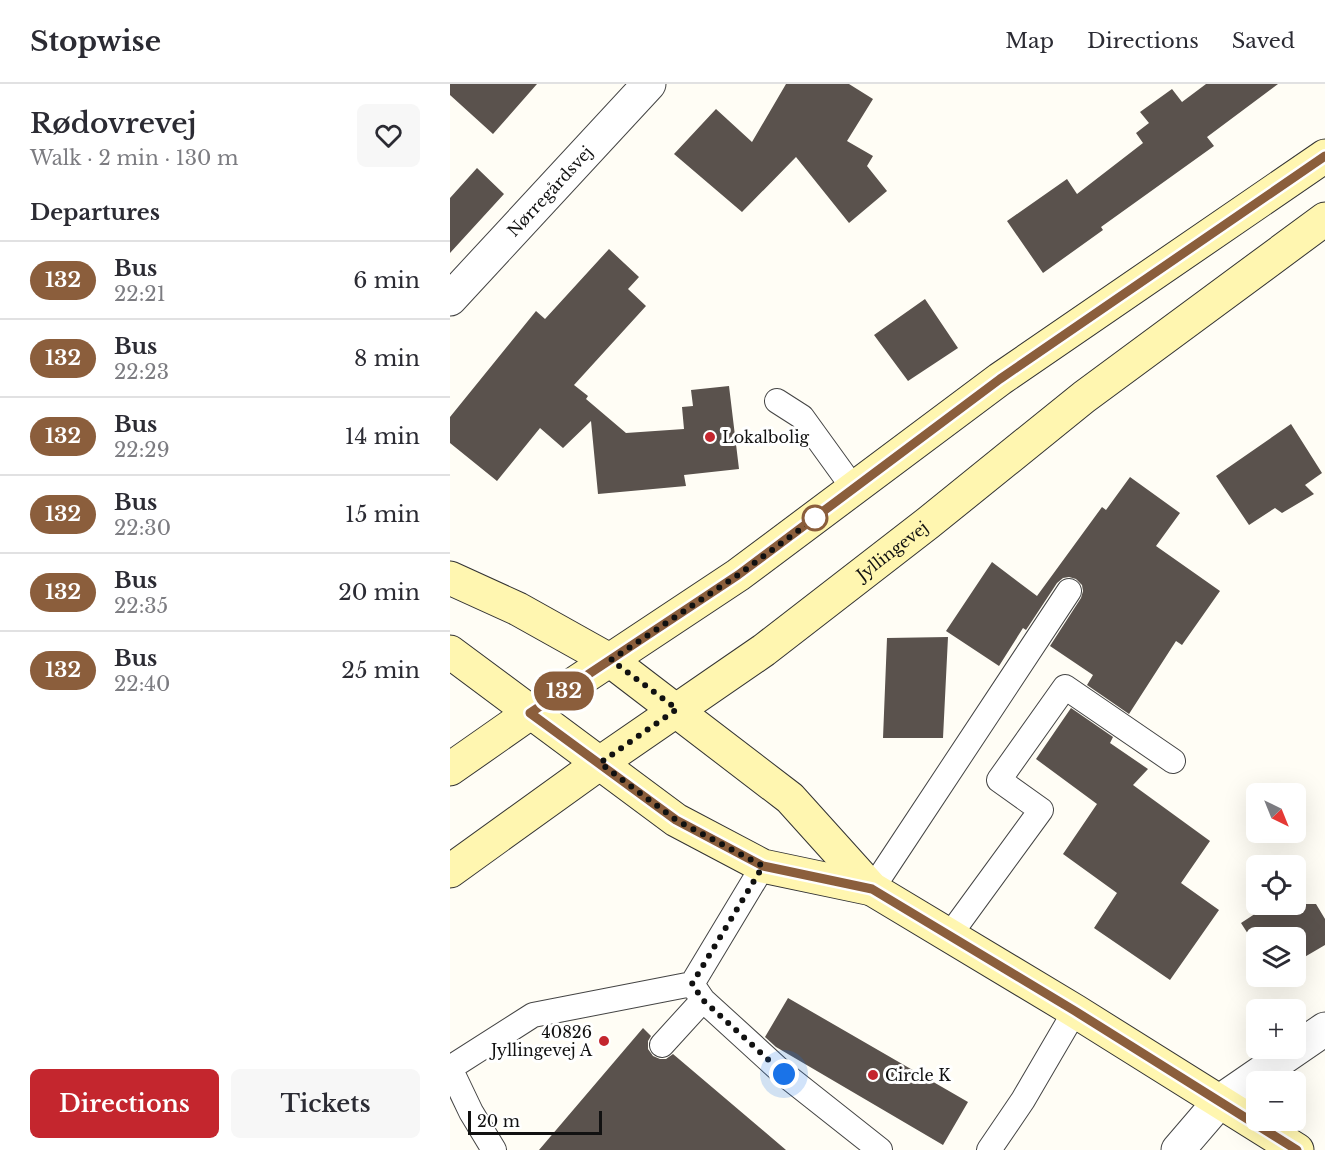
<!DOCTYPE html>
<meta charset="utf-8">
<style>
:root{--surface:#fff;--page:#f7f7f7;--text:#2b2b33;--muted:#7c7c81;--line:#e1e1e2;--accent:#c4262e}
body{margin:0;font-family:"Libre Baskerville",serif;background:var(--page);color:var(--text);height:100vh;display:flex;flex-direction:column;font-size:22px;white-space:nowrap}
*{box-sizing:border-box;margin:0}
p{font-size:20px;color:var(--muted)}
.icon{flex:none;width:33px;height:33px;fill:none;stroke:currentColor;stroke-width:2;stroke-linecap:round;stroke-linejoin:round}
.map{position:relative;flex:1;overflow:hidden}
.sheet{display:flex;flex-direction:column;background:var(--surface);width:450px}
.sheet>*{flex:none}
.badge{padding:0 12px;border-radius:20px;font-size:21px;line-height:39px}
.needle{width:39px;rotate:137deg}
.fabs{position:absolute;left:796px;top:699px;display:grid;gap:12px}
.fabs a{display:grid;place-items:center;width:60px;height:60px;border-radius:9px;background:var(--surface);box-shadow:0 6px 24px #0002;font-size:30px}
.scale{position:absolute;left:18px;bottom:15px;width:134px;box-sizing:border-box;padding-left:6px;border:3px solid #111;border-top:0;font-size:16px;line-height:21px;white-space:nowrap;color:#111;-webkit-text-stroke:4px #fff;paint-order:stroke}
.you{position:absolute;width:30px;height:30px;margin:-15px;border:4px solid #fff;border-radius:50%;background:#1a73e8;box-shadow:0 0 0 9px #1a73e833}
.map>.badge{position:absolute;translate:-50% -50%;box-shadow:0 0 0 3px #fff}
h2{padding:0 30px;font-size:22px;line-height:54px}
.round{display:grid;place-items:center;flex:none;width:63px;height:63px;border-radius:9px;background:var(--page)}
.headline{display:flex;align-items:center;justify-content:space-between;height:102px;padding:0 30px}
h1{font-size:28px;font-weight:600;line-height:45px}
.button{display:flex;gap:12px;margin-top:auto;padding:12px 30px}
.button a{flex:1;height:69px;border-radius:9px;background:var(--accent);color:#fff;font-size:24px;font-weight:600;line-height:69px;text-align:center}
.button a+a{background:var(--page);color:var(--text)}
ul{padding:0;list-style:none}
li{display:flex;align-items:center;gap:18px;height:78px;padding:0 30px;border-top:2px solid var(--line)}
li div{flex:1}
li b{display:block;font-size:22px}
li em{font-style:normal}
li .badge{min-width:66px;font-weight:700;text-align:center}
header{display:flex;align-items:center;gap:36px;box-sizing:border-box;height:84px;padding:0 30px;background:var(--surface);border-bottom:2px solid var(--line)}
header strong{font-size:28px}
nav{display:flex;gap:33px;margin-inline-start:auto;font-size:21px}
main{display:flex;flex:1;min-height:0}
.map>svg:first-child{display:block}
.building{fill:#5a524d}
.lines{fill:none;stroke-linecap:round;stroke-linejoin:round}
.lane-casing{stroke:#444;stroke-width:26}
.street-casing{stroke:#444;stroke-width:35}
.secondary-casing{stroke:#333;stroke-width:35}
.lane{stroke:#fff;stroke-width:24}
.street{stroke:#fff;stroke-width:33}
.secondary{stroke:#fff6b0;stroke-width:33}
.line-casing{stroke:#fff;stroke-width:14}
.line{stroke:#8b5e3c;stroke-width:9}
.walk{stroke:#111;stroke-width:6;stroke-dasharray:0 10.8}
.poi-dot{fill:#c4262e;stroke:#fff;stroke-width:2}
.stop-dot{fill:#fff;stroke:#8b5e3c;stroke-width:3}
.labels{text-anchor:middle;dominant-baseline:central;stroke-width:6;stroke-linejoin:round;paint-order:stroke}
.street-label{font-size:16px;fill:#111;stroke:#fff}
.poi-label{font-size:16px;fill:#111;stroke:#fff;text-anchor:start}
</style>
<header>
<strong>Stopwise</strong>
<nav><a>Map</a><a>Directions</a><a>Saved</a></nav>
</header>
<main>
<section class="sheet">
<div class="headline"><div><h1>Rødovrevej</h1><p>Walk · 2 min · 130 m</p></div><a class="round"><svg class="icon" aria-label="heart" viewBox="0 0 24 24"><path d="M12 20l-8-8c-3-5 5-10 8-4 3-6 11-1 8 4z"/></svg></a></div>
<h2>Departures</h2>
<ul>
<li><span class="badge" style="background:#8b5e3c;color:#fff">132</span><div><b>Bus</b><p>22:21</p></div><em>6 min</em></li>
<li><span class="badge" style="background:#8b5e3c;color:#fff">132</span><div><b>Bus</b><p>22:23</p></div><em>8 min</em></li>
<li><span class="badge" style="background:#8b5e3c;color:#fff">132</span><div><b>Bus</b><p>22:29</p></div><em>14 min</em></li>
<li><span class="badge" style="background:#8b5e3c;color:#fff">132</span><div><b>Bus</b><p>22:30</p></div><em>15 min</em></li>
<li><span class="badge" style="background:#8b5e3c;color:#fff">132</span><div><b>Bus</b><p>22:35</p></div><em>20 min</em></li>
<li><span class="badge" style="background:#8b5e3c;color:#fff">132</span><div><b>Bus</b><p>22:40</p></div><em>25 min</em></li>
</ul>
<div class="button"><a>Directions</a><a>Tickets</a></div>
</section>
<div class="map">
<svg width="875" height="1066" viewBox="0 0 875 1066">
<rect width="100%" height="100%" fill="#fffdf5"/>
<path class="building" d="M 0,0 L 87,0 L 43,50 L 0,11 Z
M 336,0 L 399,0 L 423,15 L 397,57 L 423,72 L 417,82 L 437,107 L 399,139 L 346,73 L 292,128 L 224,70 L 266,25 L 302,58 Z
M 756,0 L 828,0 L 757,53 L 764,62 L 651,143 L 653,146 L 593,189 L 557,137 L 617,95 L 627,110 L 693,59 L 686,49 L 699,39 L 690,28 L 722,5 L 732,18 Z
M 27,84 L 54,110 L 0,169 L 0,114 Z
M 159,165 L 189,193 L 178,205 L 196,222 L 124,301 L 138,312 L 136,315 L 176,349 L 234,345 L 232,323 L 243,322 L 241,306 L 279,302 L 289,385 L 234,391 L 236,402 L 148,410 L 141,337 L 113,364 L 90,344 L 47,397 L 0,359 L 0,333 L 86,227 L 95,235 Z
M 475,215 L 508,264 L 458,297 L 424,251 Z
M 841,340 L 872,389 L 855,401 L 864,410 L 832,429 L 825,424 L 799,441 L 766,392 Z
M 680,393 L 730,429 L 706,462 L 770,507 L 732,561 L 726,557 L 679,630 L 637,601 L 643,591 L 600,562 L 631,514 L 633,507 L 632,501 L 626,495 L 619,493 L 613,494 L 607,499 L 576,546 L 573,544 L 549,582 L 496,547 L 542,478 L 587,512 L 652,423 L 656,426 Z
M 498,553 L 493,654 L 433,654 L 437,554 Z
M 621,624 L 663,653 L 660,659 L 698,685 L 683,701 L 760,757 L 731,799 L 769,826 L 720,896 L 644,844 L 667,809 L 613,770 L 647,720 L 586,675 Z
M 820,820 L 866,820 L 875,835 L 875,861 L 846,878 L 846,854 L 807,854 L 807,864 L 791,839 Z
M 338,914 L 518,1018 L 493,1061 L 326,963 L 315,953 Z
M 193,944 L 201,952 L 198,957 L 198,965 L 203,972 L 210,975 L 216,975 L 223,970 L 336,1066 L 89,1066 Z"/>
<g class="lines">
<defs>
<path id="lane" d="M 327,317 L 352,333 L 404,405
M 422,805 L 619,507
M 499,852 L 591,726 L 549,696 L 615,603 L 723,677
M 242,900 L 253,916 L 334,990 L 430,1066
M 212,961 L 253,916
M 0,984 L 83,931 L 242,900 L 313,782
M 0,984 L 21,1028 L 44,1066
M 539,1066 L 573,1016 L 625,927"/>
<g id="street">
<path id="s1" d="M 0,215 L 199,0"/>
<path d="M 728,1066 L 770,1017 L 875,945"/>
</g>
<g id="secondary">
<path d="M 0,494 L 68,525 L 161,577 L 340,714 L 422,805 L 625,927 L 847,1066"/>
<path d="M 0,568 L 226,736 L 313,782 L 422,805"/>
<path d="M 0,685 L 80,629 L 288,491 L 550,295 L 875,72"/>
<path id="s2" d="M 0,787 L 150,679 L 314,566 L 478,439 L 634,313 L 875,135"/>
</g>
</defs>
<use href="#lane" class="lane-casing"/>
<use href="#street" class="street-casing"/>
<use href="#secondary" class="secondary-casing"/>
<use href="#lane" class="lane"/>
<use href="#street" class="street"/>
<use href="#secondary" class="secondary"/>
</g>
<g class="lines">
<defs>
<path id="line" d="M 847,1066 L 625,927 L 422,805 L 313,782 L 226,736 L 80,629 L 288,491 L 550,295 L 875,72"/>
</defs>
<use href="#line" class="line-casing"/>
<use href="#line" class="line"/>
<path class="walk" d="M 334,990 L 253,916 L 242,900 L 313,782 L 226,736 L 150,679 L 227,625 L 161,576 L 288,491 L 371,430 L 365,434"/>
</g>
<g class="poi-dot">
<circle cx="260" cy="353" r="6"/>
<circle cx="154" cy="957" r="6"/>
<circle cx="423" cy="991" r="6"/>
</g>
<circle class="stop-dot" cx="365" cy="434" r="12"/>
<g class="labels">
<g class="street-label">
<text stroke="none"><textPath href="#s1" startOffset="147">Nørregårdsvej</textPath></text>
<text stroke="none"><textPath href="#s2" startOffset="546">Jyllingevej</textPath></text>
</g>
<g class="poi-label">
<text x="272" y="353">Lokalbolig</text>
<text x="142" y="948" text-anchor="end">40826<tspan x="142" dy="18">Jyllingevej A</tspan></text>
<text x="435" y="991">Circle K</text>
</g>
</g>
</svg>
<div class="fabs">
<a><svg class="needle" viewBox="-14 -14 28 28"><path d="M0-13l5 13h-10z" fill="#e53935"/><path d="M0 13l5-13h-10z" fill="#7c7c81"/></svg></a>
<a><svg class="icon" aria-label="locate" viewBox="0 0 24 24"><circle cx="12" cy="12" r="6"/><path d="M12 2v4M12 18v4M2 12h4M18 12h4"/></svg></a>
<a><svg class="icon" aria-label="layers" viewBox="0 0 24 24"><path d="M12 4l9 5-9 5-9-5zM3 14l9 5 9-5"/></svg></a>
<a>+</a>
<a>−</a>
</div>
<div class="scale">20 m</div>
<div class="you" style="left:334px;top:990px"></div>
<b class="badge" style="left:114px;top:607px;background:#8b5e3c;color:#fff">132</b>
</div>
</main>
